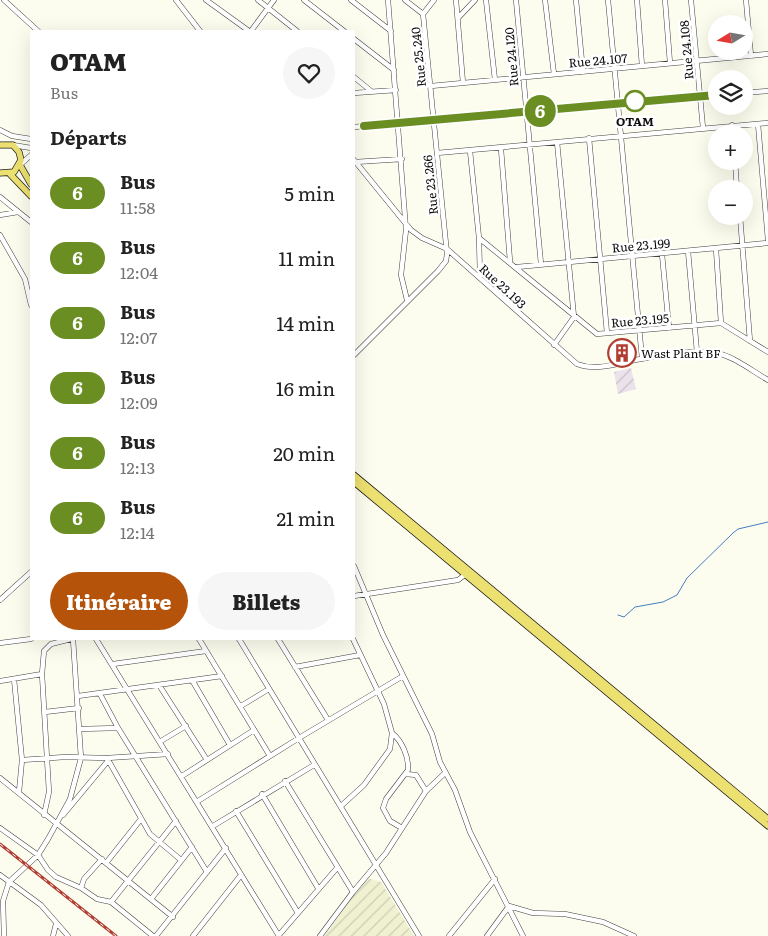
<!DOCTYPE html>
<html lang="fr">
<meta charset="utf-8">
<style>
:root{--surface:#fff;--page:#f6f6f6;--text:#222;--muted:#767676;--accent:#b45309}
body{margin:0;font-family:Literata,serif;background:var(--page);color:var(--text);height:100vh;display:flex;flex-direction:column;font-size:19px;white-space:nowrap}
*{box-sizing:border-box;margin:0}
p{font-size:16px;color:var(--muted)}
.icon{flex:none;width:28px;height:28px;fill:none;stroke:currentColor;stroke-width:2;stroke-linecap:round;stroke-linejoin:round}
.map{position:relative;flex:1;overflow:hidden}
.drawer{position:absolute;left:30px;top:30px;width:325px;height:610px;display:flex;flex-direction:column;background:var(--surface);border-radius:0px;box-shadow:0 5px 20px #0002}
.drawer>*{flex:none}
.badge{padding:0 10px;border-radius:16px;font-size:18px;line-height:32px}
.needle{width:32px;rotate:259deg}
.controls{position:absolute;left:708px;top:15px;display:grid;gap:10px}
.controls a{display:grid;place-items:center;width:45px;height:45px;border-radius:50%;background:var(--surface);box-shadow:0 5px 20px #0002;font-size:25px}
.map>.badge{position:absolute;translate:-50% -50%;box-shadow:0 0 0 2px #fff}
h2{padding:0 20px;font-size:19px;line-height:45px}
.round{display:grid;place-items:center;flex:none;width:52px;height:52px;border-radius:26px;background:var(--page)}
.headline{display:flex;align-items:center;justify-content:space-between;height:85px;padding:0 20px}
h1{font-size:24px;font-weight:800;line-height:38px}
.button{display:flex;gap:10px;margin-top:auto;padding:10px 20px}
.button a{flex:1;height:58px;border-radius:30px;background:var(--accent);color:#fff;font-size:20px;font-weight:800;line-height:58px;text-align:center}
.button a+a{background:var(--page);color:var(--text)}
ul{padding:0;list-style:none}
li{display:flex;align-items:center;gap:15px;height:65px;padding:0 20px}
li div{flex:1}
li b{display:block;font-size:19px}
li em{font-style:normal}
li .badge{min-width:55px;font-weight:700;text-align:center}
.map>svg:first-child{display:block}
.industrial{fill:url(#industrial-furrows)}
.farmland{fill:url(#farmland-furrows)}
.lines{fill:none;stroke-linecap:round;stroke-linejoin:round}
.stream{stroke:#457ec1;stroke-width:1}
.minor-casing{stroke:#404040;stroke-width:5.5}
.major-casing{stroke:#1e1e1e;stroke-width:7}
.minor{stroke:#fff;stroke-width:4.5}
.major{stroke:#ece070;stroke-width:5.5}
.rail-casing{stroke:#b13d31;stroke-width:3}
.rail{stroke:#fff;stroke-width:1;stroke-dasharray:4;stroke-linecap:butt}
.line-casing{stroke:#fff;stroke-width:11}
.line{stroke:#6b8e23;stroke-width:8}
.stop-dot{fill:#fff;stroke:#6b8e23;stroke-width:2.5}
.labels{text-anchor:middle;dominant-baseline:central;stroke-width:5;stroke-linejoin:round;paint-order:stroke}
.street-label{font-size:12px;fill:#0d0d0d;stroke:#fff}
.stop-label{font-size:12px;font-weight:bold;fill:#0d0d0d;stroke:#fff}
.poi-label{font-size:12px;fill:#0d0d0d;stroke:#fff;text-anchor:start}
</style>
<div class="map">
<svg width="768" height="936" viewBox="0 0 768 936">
<defs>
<pattern id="industrial-furrows" width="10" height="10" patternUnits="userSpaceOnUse" patternTransform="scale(1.25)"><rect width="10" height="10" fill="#ebe2eb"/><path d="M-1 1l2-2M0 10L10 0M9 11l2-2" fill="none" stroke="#c8c1c8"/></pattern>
<pattern id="farmland-furrows" width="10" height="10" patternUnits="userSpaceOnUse" patternTransform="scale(1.25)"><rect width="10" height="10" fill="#f0f1d1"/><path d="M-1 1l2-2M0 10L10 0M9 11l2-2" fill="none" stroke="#cdcdb2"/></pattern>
</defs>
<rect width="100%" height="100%" fill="#fdfdef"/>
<path class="industrial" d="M 631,368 L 636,389 L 618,394 L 614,372 Z"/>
<path class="farmland" d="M 367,878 L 381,882 L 414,936 L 324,936 Z"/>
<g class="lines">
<path class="stream" d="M 618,615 L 624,617 L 635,607 L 663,602 L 677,595 L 687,578 L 733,533 L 738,529 L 768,522"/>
<defs>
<path id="minor" d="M 4,0 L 38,31
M 176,0 L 200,31
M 206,0 L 249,31
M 258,0 L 297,31
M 304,0 L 344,31
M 351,0 L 391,31
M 388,0 L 406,230 L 401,275 L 407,300
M 456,0 L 463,83
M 486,0 L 495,80
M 516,0 L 541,264
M 545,0 L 554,74
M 576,0 L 583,72
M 608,0 L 642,358
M 637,0 L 642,66
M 665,0 L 670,63
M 691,0 L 703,128
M 746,0 L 751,56
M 423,14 L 434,0
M 458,18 L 475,0
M 251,31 L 274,0
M 354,39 L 394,70
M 354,77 L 371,91
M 431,86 L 768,54
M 354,93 L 396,90
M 744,93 L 768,91
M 758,124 L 768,240
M 732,125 L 733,134
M 354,127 L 716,95
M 0,130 L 12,136 L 31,139
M 589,138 L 607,333
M 13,145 L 31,148
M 501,149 L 510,261
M 470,151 L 479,238 L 480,277
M 437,153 L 768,123
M 354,160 L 411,230 L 422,238 L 447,249 L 577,364 C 598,372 620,362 641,359 C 664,354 694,349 717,353 C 735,357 752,371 768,380
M 735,161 L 737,189
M 355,162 L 402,159
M 20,165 L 31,155
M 0,197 L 31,222
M 0,215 L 18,212
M 740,216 L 750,341
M 0,235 L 25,279 L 31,305
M 479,238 L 597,334 L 721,323 L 768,352
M 716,249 L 721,323
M 688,251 L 697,352
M 662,254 L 669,328
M 517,267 L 768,243
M 554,345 L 574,317 L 557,142
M 354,355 L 438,271 L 446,261 L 447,254 L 423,14 L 405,0
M 354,566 L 383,635 L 432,734 L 440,762 L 455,790 L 470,832 L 523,936
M 354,596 L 458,580 L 466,574
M 0,600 L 31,572
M 96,639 L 279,936
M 199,639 L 270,756
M 239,639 L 419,936
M 278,639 L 328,720
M 0,643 L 31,639
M 113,664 L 206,651
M 295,667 L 360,655
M 14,679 L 22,760 L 19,792
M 192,680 L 230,745
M 0,681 L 42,674
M 159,685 L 207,760
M 100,694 L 118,728 L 207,872
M 78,696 L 222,676
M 241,706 L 269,689
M 45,712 L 79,708
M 80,729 L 118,728
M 392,733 C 402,741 409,757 408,770 L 386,799 L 383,808 L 390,821 L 402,828
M 161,741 L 186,726
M 107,758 L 150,834 L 181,860
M 22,760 L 65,757 L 107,758 L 168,754
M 406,774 L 416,775 L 426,791
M 182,776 L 254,730
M 0,778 L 173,917
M 285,781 L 353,892
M 262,794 L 318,888
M 198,801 L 299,738 L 403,676
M 341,806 L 364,785 L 390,749 L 392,733 L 384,704 L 353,639
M 236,811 L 298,913
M 44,815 L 49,792 L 42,674 L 44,651 L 51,644 L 71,639
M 63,815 L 107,762
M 213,826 L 314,765
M 0,828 L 38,855 L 48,870 L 56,877 L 81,888
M 102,859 L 84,879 L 81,888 L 97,899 L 111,902 L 153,936
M 106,863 L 141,819
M 0,875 L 41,905 L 68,936
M 151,899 L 192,847
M 111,902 L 176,821
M 279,935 L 337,868
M 4,936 L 3,901 L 9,882 L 38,855 L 48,839 L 70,799 L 81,758 L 73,639
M 53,936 L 56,924
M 156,936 L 226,848
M 193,936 L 241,875
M 320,936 L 353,892 L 386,853 L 426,791 L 445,773
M 449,936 L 495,879
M 487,936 L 509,906 L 533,913 L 565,914 L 603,922 L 634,936"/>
<path id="major" d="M 0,145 L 13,145 L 19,152 L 21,160 L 14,172 L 0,173
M 20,165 L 31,184
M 10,174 L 31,196
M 354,475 L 768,819
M 354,482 L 768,826"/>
</defs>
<use href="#minor" class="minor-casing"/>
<use href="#major" class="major-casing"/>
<use href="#minor" class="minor"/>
<use href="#major" class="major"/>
<defs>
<path id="rail" d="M 0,844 L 116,936"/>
</defs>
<use href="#rail" class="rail-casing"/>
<use href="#rail" class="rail"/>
</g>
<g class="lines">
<defs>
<path id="line" d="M 364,126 L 716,95"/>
</defs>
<use href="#line" class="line-casing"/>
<use href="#line" class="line"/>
</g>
<defs>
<symbol id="building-ring" viewBox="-11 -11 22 22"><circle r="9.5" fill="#fff" stroke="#b13d31" stroke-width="1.5"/><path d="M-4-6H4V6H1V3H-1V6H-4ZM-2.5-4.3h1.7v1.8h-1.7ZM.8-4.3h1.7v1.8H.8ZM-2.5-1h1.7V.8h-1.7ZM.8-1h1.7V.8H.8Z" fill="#b13d31"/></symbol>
</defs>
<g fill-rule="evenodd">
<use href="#building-ring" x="606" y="337" width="32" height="32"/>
</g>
<circle class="stop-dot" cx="635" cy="101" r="10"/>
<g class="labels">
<g class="street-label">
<text transform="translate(686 50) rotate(-95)">Rue 24.108</text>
<text transform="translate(418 57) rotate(-96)">Rue 25.240</text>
<text transform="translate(511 57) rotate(-95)">Rue 24.120</text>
<text transform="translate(598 60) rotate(-5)">Rue 24.107</text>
<text transform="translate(430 185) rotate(-96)">Rue 23.266</text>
<text transform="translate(641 245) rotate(-5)">Rue 23.199</text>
<text transform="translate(503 286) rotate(43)">Rue 23.193</text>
<text transform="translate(640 320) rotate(-5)">Rue 23.195</text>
</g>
<g class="stop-label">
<text x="635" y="121">OTAM</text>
</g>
<g class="poi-label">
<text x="641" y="353">Wast Plant BF</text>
</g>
</g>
</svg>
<div class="controls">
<a><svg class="needle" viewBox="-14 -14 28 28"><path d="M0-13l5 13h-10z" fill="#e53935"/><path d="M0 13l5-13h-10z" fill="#767676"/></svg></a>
<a><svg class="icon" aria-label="layers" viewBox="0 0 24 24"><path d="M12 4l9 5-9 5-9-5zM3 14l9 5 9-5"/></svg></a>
<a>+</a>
<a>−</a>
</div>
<b class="badge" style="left:540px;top:111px;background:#6b8e23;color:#fff">6</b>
<section class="drawer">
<div class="headline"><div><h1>OTAM</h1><p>Bus</p></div><a class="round"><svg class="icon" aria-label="heart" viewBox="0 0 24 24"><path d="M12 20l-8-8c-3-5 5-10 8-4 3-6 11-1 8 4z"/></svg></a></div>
<h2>Départs</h2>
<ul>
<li><span class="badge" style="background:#6b8e23;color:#fff">6</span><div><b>Bus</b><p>11:58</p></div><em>5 min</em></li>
<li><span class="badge" style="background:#6b8e23;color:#fff">6</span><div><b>Bus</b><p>12:04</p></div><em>11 min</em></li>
<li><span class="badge" style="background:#6b8e23;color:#fff">6</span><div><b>Bus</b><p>12:07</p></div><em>14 min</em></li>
<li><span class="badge" style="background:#6b8e23;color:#fff">6</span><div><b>Bus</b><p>12:09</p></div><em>16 min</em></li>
<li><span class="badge" style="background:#6b8e23;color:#fff">6</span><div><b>Bus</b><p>12:13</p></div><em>20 min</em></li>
<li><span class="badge" style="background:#6b8e23;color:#fff">6</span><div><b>Bus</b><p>12:14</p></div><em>21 min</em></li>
</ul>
<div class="button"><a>Itinéraire</a><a>Billets</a></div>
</section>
</div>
